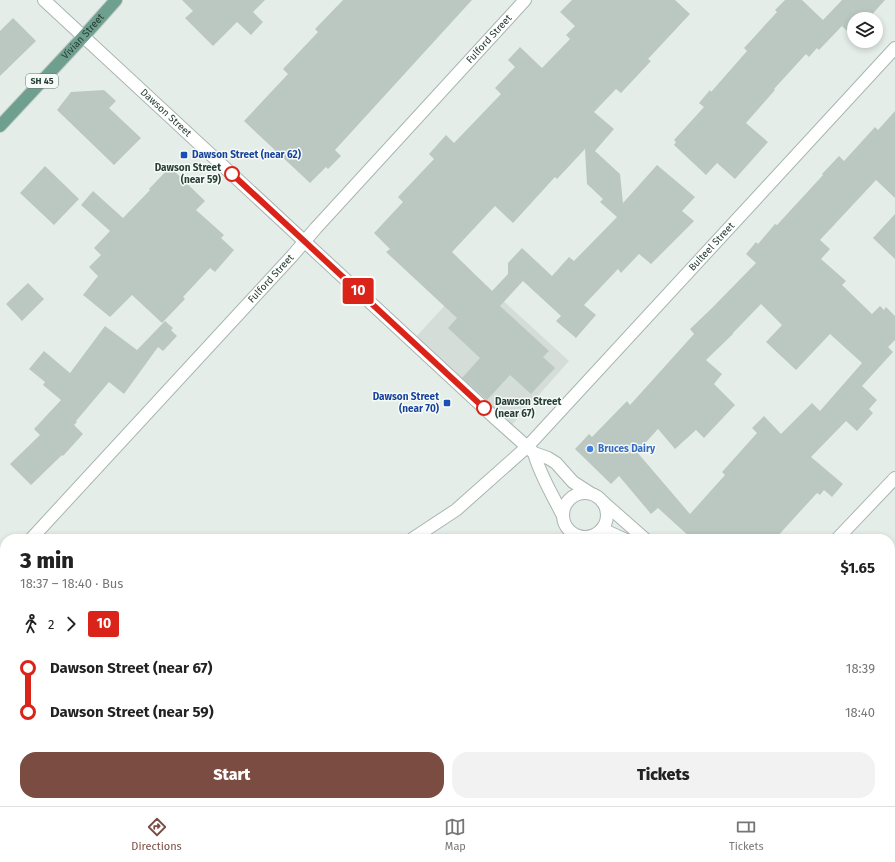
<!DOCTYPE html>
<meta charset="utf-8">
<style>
:root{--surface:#fff;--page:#f2f2f2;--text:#222;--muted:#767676;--line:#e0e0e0;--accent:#7b4d42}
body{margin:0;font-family:"Fira Sans",sans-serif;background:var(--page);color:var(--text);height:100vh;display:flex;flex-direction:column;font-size:15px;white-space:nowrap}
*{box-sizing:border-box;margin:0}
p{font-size:13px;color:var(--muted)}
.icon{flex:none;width:22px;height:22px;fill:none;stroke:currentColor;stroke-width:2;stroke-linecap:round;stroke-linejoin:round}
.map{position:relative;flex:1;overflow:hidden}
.side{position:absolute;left:0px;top:534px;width:895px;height:272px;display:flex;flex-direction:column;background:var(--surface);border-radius:16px 16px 0 0;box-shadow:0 2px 6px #0003}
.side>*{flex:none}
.badge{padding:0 8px;border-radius:3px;font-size:14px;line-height:26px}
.controls{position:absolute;left:847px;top:12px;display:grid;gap:8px}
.controls a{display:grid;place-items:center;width:36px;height:36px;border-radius:50%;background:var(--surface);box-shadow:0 2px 6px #0003;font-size:20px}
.map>.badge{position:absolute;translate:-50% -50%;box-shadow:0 0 0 2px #fff}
.legs{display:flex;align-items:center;gap:6px;height:44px;padding:0 20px;font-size:13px}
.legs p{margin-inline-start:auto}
.overview{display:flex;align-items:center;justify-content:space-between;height:68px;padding:0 20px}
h1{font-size:22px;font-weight:800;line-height:30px}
.cta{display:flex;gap:8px;margin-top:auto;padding:8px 20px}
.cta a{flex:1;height:46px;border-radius:16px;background:var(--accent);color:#fff;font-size:16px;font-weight:800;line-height:46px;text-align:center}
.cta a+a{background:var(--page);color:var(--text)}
ul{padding:0 20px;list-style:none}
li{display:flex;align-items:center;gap:14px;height:44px;font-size:15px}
li i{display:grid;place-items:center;width:6px;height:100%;margin:0 5px;background:currentColor}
li i::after{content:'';width:10px;height:10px;margin:-5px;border:3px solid;border-radius:50%;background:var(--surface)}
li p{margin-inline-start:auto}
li:first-child i{background:linear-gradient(#0000 50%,currentColor 0)}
li:last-child i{background:linear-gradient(currentColor 50%,#0000 0)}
.dock{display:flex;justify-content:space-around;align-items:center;height:56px;border-top:1px solid var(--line);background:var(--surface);font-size:11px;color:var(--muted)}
.dock a{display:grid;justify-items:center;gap:2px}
.dock .active{color:var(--accent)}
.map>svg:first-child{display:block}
.built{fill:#d4ddd8}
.green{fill:#c0dcc6}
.building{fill:#bbc8c2;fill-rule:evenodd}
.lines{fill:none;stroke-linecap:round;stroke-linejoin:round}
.minor-casing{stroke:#a8b5b0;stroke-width:14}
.major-casing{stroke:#c2c9c7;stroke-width:14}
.minor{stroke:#fff;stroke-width:12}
.major{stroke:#6e9f8f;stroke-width:12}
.line-1-casing{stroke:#fff;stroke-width:9}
.line-1{stroke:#da241a;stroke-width:6}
.transit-dot{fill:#1a4fb4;stroke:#f6faf8;stroke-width:1.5}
.stop-1-dot{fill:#fff;stroke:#da241a;stroke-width:2}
.shop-dot{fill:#3f7fe0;stroke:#f6faf8;stroke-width:1.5}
.labels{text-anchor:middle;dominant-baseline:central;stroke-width:3;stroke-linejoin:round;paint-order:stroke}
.shield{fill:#f6faf8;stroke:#647670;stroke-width:1}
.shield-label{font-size:9px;font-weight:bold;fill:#263e36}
.street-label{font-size:10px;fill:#263e36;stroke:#f6faf8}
.transit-label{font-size:10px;font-weight:bold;fill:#164399;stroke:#f6faf8;text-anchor:start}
.stop-label{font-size:10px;font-weight:bold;fill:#263e36;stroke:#f6faf8;text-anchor:end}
.shop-label{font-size:10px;font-weight:bold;fill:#366cbe;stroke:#f6faf8;text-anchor:start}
</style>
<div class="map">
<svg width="895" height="806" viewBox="0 0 895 806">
<rect width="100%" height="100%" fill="#e5ede9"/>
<path class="built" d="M 474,274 L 569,361 L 510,427 L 414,339 Z"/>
<path class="green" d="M 5,796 L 5,801 L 123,801 L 131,806 L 0,806 L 0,802 Z"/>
<path class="building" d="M 182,0 L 265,0 L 253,12 L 263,22 L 251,35 L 237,22 L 213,46 L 185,18 L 193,11 Z
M 343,0 L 472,0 L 335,150 L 341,156 L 328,169 L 326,167 L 310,183 L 244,121 L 288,74 L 283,69 L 318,32 L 315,29 Z
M 572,0 L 675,0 L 690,14 L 648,59 L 651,61 L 621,93 L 616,89 L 594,112 L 614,129 L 595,151 L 620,174 L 623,203 L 657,165 L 695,197 L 682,211 L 694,221 L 651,264 L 639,254 L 621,273 L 618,269 L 584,305 L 596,315 L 576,338 L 556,321 L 561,316 L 523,281 L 500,306 L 549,351 L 543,357 L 555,368 L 531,394 L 510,375 L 487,400 L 462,378 L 480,358 L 448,328 L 457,318 L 386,252 L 390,249 L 374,233 L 403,202 L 398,197 L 434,159 L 429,154 L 446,135 L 454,143 L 501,94 L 495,88 L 515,67 L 508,60 L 520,47 L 542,68 L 570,39 L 566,35 L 575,26 L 560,12 ZM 585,149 L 587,184 L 603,199 L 600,202 L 617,217 L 574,261 L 569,257 L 552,276 L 522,248 L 508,263 L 508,274 L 492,291 L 452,252 L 495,206 L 513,223 L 555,177 L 557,179 Z
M 785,0 L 802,0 L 823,20 L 842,0 L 885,0 L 868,19 L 854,19 L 854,38 L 842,26 L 819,50 L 817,48 L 809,57 L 806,54 L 774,89 L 775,90 L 746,123 L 768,142 L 735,179 L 717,163 L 706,175 L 674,145 L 676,142 L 674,140 L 704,107 L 699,103 L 710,90 L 711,92 L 747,51 L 744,48 L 777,12 L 775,10 Z
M 13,18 L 36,41 L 0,76 L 0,31 Z
M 104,90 L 116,101 L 109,108 L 141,138 L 114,165 L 57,110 L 71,92 Z
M 895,111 L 895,198 L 876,180 L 820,240 L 830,249 L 821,259 L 846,281 L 842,285 L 872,314 L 880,306 L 884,310 L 886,307 L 895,316 L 895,340 L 888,347 L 893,352 L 862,386 L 877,400 L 869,409 L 873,413 L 857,431 L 846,421 L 811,457 L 843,484 L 832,497 L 824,490 L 820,495 L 817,493 L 775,539 L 692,539 L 658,508 L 651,514 L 619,476 L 611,484 L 575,449 L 589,434 L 592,437 L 627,401 L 630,405 L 694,334 L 690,329 L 712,308 L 756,263 L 746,254 L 756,242 L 758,244 L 775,224 L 777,225 L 823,175 L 822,174 L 839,156 L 844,161 L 875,127 L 878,130 ZM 761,304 L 782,325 L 766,342 L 796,370 L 830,334 L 862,363 L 820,411 L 812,403 L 781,434 L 764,416 L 752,428 L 757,433 L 722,472 L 725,475 L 690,514 L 637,452 L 658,429 L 675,449 L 696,430 L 704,438 L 735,405 L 714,384 L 722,374 L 706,360 L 733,334 L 733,333 Z
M 45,166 L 79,199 L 54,225 L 20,193 Z
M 170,167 L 205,201 L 196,210 L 224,235 L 221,238 L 234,250 L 215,272 L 210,268 L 183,297 L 185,299 L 162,323 L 132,295 L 110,317 L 83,295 L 98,276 L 89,267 L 101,255 L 94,248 L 110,231 L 81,205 L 93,191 L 123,218 L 150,190 L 149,189 Z
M 895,214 L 895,259 L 873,238 Z
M 28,283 L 44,299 L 22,321 L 6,304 Z
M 165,321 L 173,328 L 171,330 L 177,336 L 163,351 L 158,347 L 124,394 L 109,382 L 76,421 L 77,422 L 74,425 L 83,434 L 63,456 L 62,455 L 31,485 L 10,464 L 40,435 L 34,429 L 61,400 L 43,385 L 45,382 L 29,369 L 44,351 L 70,373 L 105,326 L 137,350 Z"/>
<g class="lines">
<defs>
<g id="minor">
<path id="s1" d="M 44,0 L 496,419 L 534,453 L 548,458 L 556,463 L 573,482 L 590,493"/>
<path d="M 534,453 C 540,475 552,494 562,514"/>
<circle cx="585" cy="515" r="22"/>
<path d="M 603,502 L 645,539"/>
<path d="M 602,529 L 624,539"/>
<path id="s2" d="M 31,539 L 293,255 L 316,228 L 525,0"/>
<path id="s3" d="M 412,539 L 456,510 L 528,446 L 895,48"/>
<path d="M 837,539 L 895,478"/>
<path d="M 0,573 L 5,567"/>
<path d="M 890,739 L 895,740"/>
<path d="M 647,801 L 648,806"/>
<path d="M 825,801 L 829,806"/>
<path d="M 115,806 L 117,801"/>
<path d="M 159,806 L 160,801"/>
<path d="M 615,806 L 621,801"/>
</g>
<g id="major">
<path id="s4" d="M 0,126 L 83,37 L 116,0"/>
</g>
</defs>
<use href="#minor" class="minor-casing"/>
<use href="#major" class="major-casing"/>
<use href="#minor" class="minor"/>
<use href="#major" class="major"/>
</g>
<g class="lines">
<defs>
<path id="line-1" d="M 232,174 L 484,408"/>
</defs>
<use href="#line-1" class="line-1-casing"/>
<use href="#line-1" class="line-1"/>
</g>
<g class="transit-dot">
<rect x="180" y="151" width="8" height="8" rx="2"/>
<rect x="443" y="399" width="8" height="8" rx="2"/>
</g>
<g class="stop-1-dot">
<circle cx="232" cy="174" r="7"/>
<circle cx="484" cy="408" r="7"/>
</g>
<circle class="shop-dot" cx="590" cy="449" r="4"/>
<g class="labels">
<rect class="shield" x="26" y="74" width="32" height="14" rx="3"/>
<g class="shield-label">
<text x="42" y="81">SH 45</text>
</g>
<g class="street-label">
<text stroke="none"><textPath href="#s4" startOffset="122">Vivian Street</textPath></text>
<text stroke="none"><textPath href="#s2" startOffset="678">Fulford Street</textPath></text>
<text stroke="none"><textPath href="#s1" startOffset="166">Dawson Street</textPath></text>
<text stroke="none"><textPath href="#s3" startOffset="420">Bulteel Street</textPath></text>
<text stroke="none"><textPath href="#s2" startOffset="354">Fulford Street</textPath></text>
</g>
<g class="transit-label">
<text x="192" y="155">Dawson Street (near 62)</text>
<text x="439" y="397" text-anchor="end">Dawson Street<tspan x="439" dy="12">(near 70)</tspan></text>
</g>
<g class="stop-label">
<text x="221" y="168">Dawson Street<tspan x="221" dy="12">(near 59)</tspan></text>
<text x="495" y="402" text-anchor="start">Dawson Street<tspan x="495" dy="12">(near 67)</tspan></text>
</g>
<g class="shop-label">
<text x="598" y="449">Bruces Dairy</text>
</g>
</g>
</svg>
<div class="controls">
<a><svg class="icon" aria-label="layers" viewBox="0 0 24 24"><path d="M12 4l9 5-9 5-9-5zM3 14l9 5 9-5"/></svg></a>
</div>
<b class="badge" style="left:358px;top:291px;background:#da241a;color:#fff">10</b>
<section class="side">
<div class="overview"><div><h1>3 min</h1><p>18:37 – 18:40 · Bus</p></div><b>$1.65</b></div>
<div class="legs"><svg class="icon" aria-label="walk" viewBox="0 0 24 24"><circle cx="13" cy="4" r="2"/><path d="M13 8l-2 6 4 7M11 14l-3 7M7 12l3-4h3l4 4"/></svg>2<svg class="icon" aria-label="forward" viewBox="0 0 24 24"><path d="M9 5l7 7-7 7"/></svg><b class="badge" style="background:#da241a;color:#fff">10</b></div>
<ul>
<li><i style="color:#da241a"></i><b>Dawson Street (near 67)</b><p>18:39</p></li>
<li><i style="color:#da241a"></i><b>Dawson Street (near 59)</b><p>18:40</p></li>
</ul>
<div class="cta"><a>Start</a><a>Tickets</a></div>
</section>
</div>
<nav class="dock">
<a class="active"><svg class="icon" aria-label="directions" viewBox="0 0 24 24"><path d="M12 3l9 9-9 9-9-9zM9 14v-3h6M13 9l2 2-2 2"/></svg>Directions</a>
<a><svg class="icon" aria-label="map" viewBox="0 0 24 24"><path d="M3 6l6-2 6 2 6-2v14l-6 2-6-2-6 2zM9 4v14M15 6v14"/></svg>Map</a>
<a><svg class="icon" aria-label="tickets" viewBox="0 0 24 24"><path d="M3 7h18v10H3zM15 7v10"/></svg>Tickets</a>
</nav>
